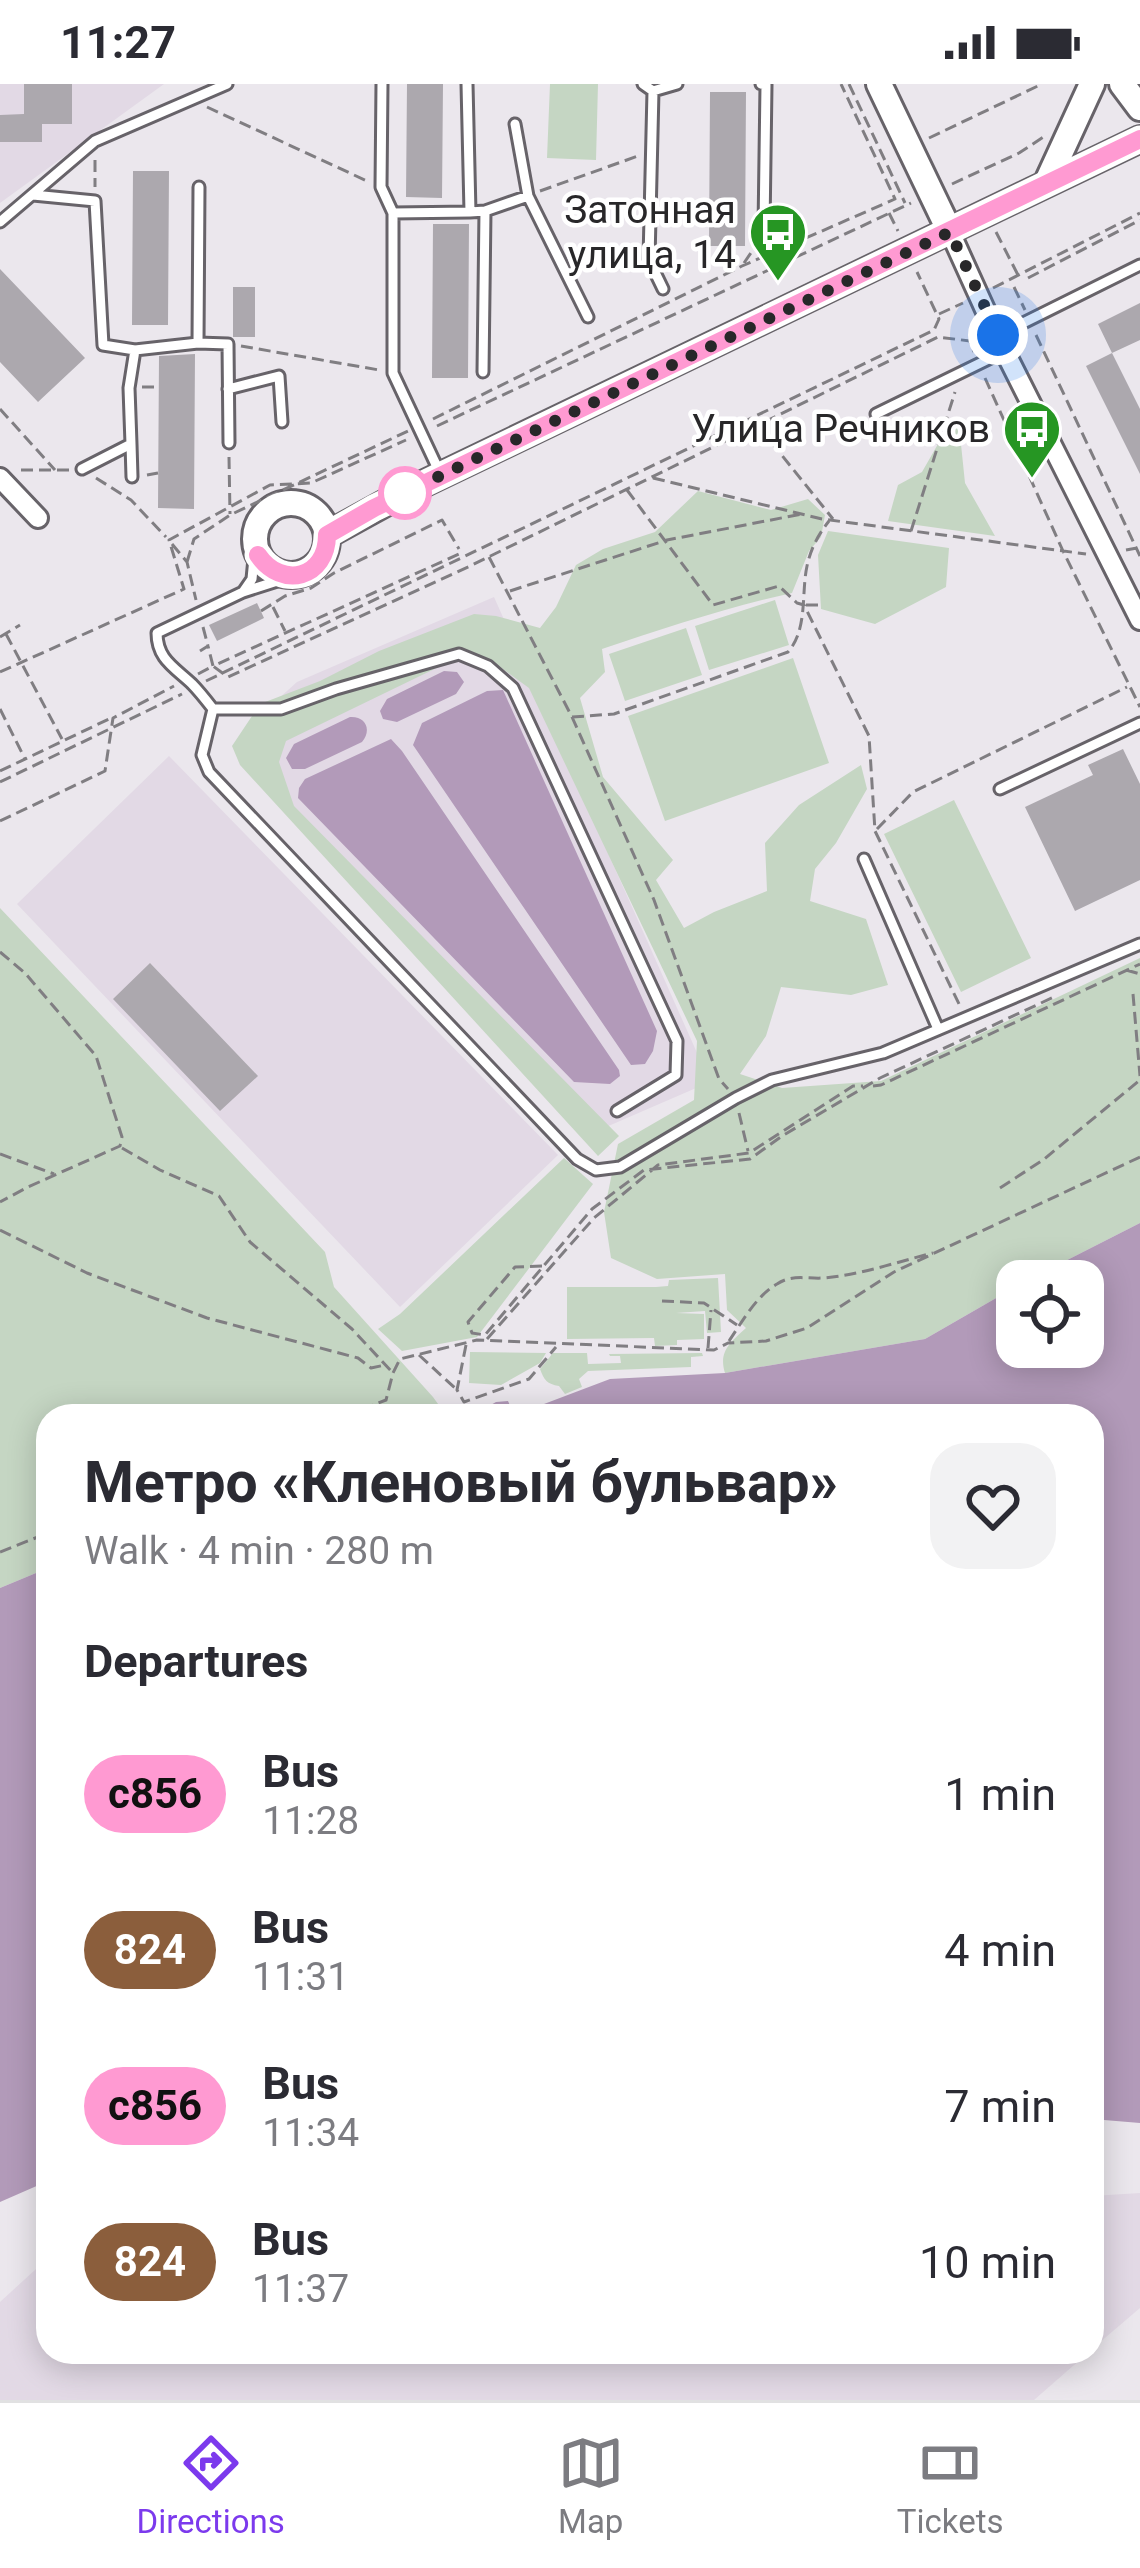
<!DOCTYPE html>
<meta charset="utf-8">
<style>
:root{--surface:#fff;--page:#f2f2f3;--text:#2b2b33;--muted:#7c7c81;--line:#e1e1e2;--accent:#7c3aed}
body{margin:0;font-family:Roboto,sans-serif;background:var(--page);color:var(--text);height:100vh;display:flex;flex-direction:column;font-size:45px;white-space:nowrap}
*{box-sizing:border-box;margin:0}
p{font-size:39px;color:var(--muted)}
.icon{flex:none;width:66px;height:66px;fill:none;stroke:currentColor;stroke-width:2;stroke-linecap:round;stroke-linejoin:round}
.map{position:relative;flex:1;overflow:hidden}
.details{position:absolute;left:36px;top:1320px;width:1068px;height:960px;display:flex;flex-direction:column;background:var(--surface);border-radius:36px;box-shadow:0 6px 30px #0003}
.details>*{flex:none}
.badge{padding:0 24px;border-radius:39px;font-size:42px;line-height:78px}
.controls{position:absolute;left:996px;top:1176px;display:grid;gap:24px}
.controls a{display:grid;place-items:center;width:108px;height:108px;border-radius:24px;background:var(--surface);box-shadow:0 6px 30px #0003;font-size:60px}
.you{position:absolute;width:60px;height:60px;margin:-30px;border:9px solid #fff;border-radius:50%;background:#1a73e8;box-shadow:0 0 0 18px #1a73e833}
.map>.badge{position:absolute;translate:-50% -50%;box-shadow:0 0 0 6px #fff}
h2{padding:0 48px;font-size:45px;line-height:108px}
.round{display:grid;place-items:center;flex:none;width:126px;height:126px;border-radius:36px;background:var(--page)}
.summary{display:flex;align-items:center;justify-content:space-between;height:204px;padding:0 48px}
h1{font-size:57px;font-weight:700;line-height:90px}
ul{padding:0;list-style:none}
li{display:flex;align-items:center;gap:36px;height:156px;padding:0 48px}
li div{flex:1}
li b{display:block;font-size:45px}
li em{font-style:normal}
li .badge{min-width:132px;font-weight:700;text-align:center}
.status{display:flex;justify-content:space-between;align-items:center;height:84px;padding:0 60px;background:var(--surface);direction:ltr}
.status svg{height:33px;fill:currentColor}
.dock{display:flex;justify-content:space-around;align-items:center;height:168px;border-top:3px solid var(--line);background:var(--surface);font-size:33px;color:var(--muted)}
.dock a{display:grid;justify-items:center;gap:6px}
.dock .selected{color:var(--accent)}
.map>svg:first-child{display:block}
.built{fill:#e2d9e5}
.green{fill:#c5d6c3}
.water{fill:#b29ab9}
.building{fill:#aca8ae}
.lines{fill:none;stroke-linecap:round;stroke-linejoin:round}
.service-casing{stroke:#676369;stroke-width:15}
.minor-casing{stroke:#676369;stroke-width:24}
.tertiary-casing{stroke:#676369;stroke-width:30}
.path{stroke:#807e82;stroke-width:3;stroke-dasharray:12 6;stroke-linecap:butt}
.service{stroke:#fff;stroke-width:9}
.minor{stroke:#fff;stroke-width:18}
.tertiary{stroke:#fff;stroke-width:24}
.line-casing{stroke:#fff;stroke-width:27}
.line{stroke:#ff9ad2;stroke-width:18}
.walk{stroke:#282729;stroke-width:12;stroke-dasharray:0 21.6}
.stop-dot{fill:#fff;stroke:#ff9ad2;stroke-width:6}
.labels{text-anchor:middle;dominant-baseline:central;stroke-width:9;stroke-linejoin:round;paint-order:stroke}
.poi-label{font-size:39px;fill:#282729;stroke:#fff;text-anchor:end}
</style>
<div class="status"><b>11:27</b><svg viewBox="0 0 49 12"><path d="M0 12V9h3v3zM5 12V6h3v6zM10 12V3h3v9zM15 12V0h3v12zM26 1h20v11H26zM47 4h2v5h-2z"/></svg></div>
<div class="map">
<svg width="1140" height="2316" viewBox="0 0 1140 2316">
<rect width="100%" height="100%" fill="#ebe7ed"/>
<path class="built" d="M 0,0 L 164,0 L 0,119 Z
M 494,513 L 710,998 L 590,1050 L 244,679 L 267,625 L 297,598 Z
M 169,672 L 558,1071 L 400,1223 L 17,820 Z
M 1140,2109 L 1140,2224 L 1092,2265 L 1092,2112 Z
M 48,2174 L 48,2268 L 1089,2268 L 1034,2316 L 0,2316 L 0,2218 Z"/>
<path class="green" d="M 550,0 L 598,0 L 596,76 L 547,74 Z
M 950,339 L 959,341 L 965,399 L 995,452 L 888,437 L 898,401 L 922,388 Z
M 698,407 L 771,426 L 808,415 L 825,431 L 821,453 L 809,467 L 792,509 C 728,523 665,544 602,565 L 605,588 L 580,614 L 603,693 L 673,776 L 656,796 L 684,844 L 714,828 L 767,807 L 765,759 L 799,721 L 861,681 L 867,705 L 836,759 L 815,785 L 810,817 L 866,835 L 888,901 L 851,911 L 781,903 L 766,952 L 740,990 L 782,1004 L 881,997 L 1140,874 L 1140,1139 L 1026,1197 L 1017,1197 L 1017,1202 L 925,1255 L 725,1289 C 718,1267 731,1258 746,1244 L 727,1226 L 725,1190 L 657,1195 L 611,1174 L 604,1128 L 618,1060 L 694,1016 L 697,957 L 529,604 L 492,577 L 453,576 L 286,657 L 279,678 L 294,722 L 619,1052 L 598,1072 L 240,681 L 232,662 L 260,620 L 320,597 L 379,567 L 474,530 L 496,532 L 540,544 L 556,523 L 576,481 L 603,465 L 655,448 Z
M 828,447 L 949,464 L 946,503 L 875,540 L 821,525 L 818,471 Z
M 775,516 L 789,561 L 709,586 L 695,542 Z
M 686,544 L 702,591 L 625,617 L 609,570 Z
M 793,574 L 829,679 L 665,737 L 628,632 Z
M 954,716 L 1031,874 L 961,908 L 884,750 Z
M 0,824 L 325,1168 L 334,1203 L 433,1313 L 446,1331 L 48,1332 L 48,1484 L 0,1504 Z
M 564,1074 L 593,1100 L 477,1253 L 402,1267 L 378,1245 L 400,1230 Z
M 718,1194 L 721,1248 L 707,1249 L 705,1227 L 676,1229 L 704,1230 L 704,1255 L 677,1256 L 677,1261 L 655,1262 L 654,1254 L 567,1255 L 567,1203 L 656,1203 L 668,1202 L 669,1196 Z
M 470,1268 L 546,1269 L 540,1279 L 501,1301 L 469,1299 Z
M 553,1269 L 587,1269 L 588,1280 L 621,1279 L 620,1272 L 610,1272 L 609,1270 L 702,1269 L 703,1272 L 691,1273 L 691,1283 L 588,1287 L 579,1295 L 582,1303 L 565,1310 L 559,1302 C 547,1300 544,1296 540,1285 Z"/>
<path class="water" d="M 444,587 L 457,588 L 464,598 L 456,610 L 397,638 L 383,635 L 380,627 L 387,615 Z
M 503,606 L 657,947 L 653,967 L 645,980 L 631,981 L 413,661 L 422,639 L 487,607 Z
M 350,633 C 366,632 372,646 362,658 L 305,685 L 292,685 L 286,674 L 294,660 Z
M 391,655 L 402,667 L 619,986 L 620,992 L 610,1000 L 574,998 L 298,714 L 299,704 L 305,695 Z
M 1140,1139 L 1140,2039 L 1092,2035 L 1092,1332 L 445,1332 L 472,1323 L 489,1322 L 496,1318 L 508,1317 L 512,1326 L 544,1320 L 610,1295 L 725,1289 L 925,1255 L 1017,1202 L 1017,1263 L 1083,1263 L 1083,1197 L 1026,1197 Z
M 48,1484 L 48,2097 L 0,2118 L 0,1504 Z"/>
<path class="building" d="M 24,0 L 72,0 L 72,40 L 42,40 L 42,58 L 0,58 L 0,31 L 24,30 Z
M 407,0 L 443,0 L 442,114 L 406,113 Z
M 710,8 L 746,8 L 745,162 L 709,162 Z
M 133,87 L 169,87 L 168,241 L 132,241 Z
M 433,140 L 469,140 L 468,294 L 432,294 Z
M 0,185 L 85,274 L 38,318 L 0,278 Z
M 233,203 L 255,203 L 255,253 L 233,253 Z
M 1140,219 L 1140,256 L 1112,269 L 1098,240 Z
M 1112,269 L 1140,325 L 1140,390 L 1086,282 Z
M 195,270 L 194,425 L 158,424 L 159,272 Z
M 257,519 L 264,534 L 217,557 L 209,541 Z
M 1123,665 L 1140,700 L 1140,796 L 1075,827 L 1025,723 L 1093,691 L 1088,681 Z
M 150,879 L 258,992 L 220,1027 L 113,915 Z"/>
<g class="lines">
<defs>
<path id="service" d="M 382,0 L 381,103 L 393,129 L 393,289 L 439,387
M 643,0 L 653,7 L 649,176 L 663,205
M 761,0 L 766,1 L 764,144
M 653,7 L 677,0
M 515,40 L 528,112 L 588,233
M 33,111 L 95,117 L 103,261 L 135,266 L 129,304 L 131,360 L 82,385
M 485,127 L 528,112
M 470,128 L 485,127 L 483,288
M 393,129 L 470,128 L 467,0
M 0,138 L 95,57 L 227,0
M 997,252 L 1140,181
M 198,259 L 228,260 L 229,359
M 135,266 L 198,259 L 199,103
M 228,305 L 279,292 L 282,338
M 876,330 L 1005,267
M 131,360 L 132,393
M 243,508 L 252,495 L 255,464
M 213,625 C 206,616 199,607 192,600 C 174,583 157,575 157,549 L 243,508 L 296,491
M 1000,705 L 1140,639
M 864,775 L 938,945
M 617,1027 L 676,991 L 677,957 L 513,604 L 488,582 L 459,570 L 336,605 L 281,625 L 213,625 L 202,671 L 209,688 L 577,1075 L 596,1086 L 620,1083 L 736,1014 L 772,996 L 883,969 L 1140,860"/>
<path id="minor" d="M 950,148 L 997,252 L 1140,536
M 0,394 L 38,434"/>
<path id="tertiary" d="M 879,0 L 950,148
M 1122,0 L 1140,24
M 1046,100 L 1092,0
M255 455a36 36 0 1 1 72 0a36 36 0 1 1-72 0Z
M 327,451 L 402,410 L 1140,55"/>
</defs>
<use href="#service" class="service-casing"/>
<use href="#minor" class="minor-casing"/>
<use href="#tertiary" class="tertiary-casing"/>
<path class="path" d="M 849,0 L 905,119
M 207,23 L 367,97
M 929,54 L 1042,0
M 95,76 L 95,103
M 952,100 L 1019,69 L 1045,52
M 540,107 L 638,72
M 889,129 L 898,147
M 996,148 L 1018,191
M 744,179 L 759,157
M 1028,194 L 1140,136
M 1014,203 L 1025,226
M 993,204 L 1140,129
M 939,230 L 963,219
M 1036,251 L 1140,472
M 241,262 L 379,286
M 985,294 L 1063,467 L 1140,623
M 142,303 L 159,303
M 0,325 L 55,386
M 433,335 L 742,182 L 895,115 L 841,0
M 437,342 L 911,119
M 760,344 L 833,435
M 229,373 L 230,430
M 21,386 L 71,386
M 147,391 L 158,389
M 96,394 L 131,416 L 166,453
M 653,394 L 822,435 L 1086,470
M 627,406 L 713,521 L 779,502 L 797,519 L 804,521 L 869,652 L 875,747 L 960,922
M 911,447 L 955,308
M 172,460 L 187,478 L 196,516
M 1126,466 L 1137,464
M 489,473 L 572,633 L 654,816 L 719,995 L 728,1005
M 187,478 L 194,455 L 230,431 L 408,347
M 510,507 L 667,456 L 802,430
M 806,521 L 821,521
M 273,523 L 285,547
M 261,527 L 285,512 L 311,504 L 334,489 L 442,436 L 459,465
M 203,543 L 208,562
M 6,550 L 62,655
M 0,553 L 20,541
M 200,567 L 208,562 L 213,582 L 461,469
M 0,588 L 184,505 L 169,456 L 270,401 L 311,399 L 406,356
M 198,590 L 213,582 L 228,593 L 470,482 L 938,253 L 970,257 L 974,268
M 206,597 L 934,246 L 939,235 L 917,188
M 0,625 L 25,675
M 572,633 L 614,630 L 788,568 C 808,545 801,510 807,482 C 811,464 818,451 829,437
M 0,687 L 111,634
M 0,698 L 182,610
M 0,737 L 105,687 L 113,634 L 174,602
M 877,745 L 913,708 L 1127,603
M 0,868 L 25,889 L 96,972 L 122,1053 L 120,1062 L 28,1103 L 0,1118
M 1126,886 L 1140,890
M 1133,910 L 1140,992
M 873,1002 L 881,1001 L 1140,880
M 739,1029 L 748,1067
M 122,1064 L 160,1086 L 219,1112 L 250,1158 L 352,1245 L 392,1288
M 0,1070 L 54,1090
M 1000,1104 L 1043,1076 L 1140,996
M 0,1146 L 87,1189 L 207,1234 L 358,1274 L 371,1284 L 385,1281
M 542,1182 L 515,1183 L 468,1238 L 472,1249 L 485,1251 L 592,1125 L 644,1086 L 750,1075 L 782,1052 L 880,994 L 1056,912
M 662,1217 L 704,1219 L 737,1241
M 487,1255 L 594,1134 L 658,1081 L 749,1069 L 853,1002 L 863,1002
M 729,1257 C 742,1238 756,1212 777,1200 C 792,1190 806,1195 823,1194 C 860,1191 897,1178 933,1169
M 466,1261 L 457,1306 L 464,1318 L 529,1295 L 556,1263
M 708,1264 L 711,1226
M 419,1271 L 456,1305
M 345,1332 L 386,1316 L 393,1289 L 400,1275 L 477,1256 L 714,1266 L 728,1259 L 766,1257 L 807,1244 L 894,1188 L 1140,1073
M 0,1468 L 48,1449"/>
<use href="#service" class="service"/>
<use href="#minor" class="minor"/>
<use href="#tertiary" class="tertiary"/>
</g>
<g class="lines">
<defs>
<path id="line" d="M 258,471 C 282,506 327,494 327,451 L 374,424 L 1140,55"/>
</defs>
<use href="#line" class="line-casing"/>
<use href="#line" class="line"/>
<path class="walk" d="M 405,409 L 402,410 L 950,148 L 998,251"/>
</g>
<defs>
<symbol id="bus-pin" viewBox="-11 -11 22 30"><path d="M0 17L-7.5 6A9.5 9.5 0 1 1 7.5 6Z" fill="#269623" stroke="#fff"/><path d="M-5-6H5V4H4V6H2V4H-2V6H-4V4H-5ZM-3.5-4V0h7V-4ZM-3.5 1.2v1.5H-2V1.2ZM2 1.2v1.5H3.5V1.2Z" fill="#fff"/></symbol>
</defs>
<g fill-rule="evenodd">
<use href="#bus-pin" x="745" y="115" width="66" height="90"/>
<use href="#bus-pin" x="999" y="312" width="66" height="90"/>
</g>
<circle class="stop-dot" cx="405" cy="409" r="24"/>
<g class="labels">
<g class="poi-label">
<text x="736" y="126">Затонная<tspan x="736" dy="45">улица, 14</tspan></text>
<text x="990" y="345">Улица Речников</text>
</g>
</g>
</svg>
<div class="controls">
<a><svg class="icon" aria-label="locate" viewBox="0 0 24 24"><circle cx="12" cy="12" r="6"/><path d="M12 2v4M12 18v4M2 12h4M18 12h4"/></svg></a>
</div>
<div class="you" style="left:998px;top:251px"></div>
<section class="details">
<div class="summary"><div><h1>Метро «Кленовый бульвар»</h1><p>Walk · 4 min · 280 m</p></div><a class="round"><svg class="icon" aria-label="heart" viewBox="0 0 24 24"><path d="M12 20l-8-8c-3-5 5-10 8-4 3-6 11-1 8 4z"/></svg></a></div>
<h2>Departures</h2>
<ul>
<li><span class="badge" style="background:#ff9ad2;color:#111">с856</span><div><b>Bus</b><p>11:28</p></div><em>1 min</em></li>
<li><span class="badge" style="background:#8b5e3c;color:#fff">824</span><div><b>Bus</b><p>11:31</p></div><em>4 min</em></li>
<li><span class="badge" style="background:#ff9ad2;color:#111">с856</span><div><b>Bus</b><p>11:34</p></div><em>7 min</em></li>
<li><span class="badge" style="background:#8b5e3c;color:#fff">824</span><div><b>Bus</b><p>11:37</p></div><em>10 min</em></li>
</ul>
</section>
</div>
<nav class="dock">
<a class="selected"><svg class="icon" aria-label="directions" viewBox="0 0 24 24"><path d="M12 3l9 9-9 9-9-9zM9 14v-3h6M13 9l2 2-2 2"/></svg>Directions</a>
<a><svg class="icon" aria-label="map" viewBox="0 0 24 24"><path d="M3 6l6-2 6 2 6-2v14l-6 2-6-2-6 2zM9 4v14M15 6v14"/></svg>Map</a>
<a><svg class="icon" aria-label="tickets" viewBox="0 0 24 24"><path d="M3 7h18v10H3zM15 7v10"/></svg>Tickets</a>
</nav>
